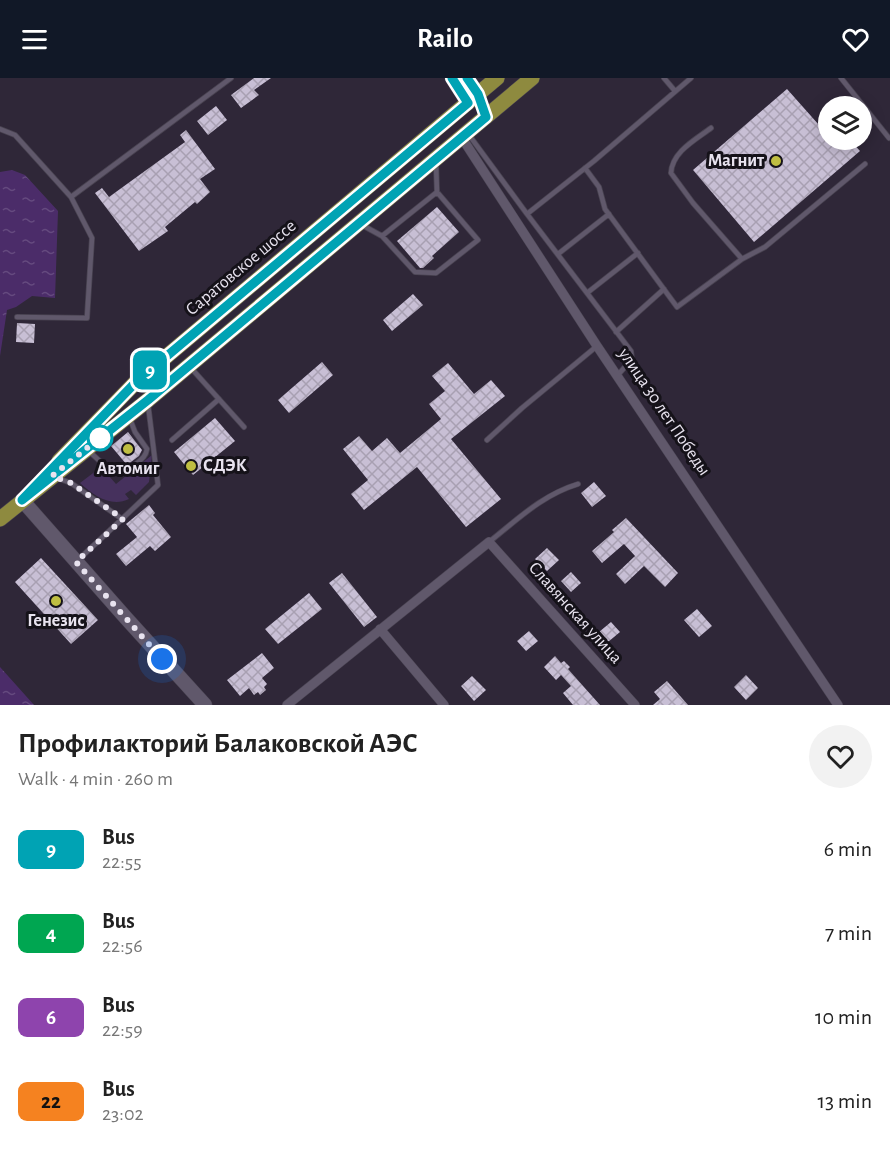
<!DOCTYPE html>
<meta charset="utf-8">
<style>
:root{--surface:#fff;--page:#f2f2f2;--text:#222;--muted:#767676;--accent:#111827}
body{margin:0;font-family:"Alegreya Sans",sans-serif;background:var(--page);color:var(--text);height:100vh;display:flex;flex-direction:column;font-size:22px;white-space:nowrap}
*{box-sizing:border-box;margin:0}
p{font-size:20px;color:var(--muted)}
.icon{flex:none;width:33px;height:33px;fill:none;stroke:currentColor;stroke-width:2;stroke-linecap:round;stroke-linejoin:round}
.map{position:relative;height:627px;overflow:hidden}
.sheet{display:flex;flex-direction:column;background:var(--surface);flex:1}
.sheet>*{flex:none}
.badge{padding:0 12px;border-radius:9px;font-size:21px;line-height:39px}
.buttons{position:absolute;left:818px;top:18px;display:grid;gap:12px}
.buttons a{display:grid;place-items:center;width:54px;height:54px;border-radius:50%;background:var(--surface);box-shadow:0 3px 15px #0003;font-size:30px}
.you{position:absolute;width:30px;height:30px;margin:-15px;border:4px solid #fff;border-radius:50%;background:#1a73e8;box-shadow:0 0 0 9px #1a73e833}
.map>.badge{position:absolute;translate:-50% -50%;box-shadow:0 0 0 3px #fff}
.round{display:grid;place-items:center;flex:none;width:63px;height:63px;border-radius:32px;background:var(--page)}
.summary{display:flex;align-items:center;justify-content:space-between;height:102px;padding:0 18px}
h1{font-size:28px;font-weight:700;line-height:45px}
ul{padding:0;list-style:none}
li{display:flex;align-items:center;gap:18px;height:84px;padding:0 18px}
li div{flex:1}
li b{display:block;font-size:22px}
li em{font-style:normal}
li .badge{min-width:66px;font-weight:700;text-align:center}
header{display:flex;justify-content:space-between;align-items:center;height:78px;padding:0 18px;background:var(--accent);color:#fff;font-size:27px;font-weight:700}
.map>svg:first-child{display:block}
.green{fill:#46315d}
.water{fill:url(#water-ripples)}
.building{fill:url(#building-cross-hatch)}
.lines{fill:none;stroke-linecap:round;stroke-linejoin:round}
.lane-casing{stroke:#494351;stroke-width:6}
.street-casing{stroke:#494351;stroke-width:10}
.secondary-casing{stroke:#494351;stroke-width:15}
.primary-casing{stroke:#494351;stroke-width:16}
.lane{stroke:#60586b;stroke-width:4.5}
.street{stroke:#60586b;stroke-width:9}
.secondary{stroke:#60586b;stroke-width:14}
.primary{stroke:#8e8a3f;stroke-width:15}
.line-casing{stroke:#fff;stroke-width:14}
.line{stroke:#00a3b4;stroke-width:9}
.walk{stroke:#e8e3ef;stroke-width:6;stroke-dasharray:0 10.8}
.poi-dot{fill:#bfbe42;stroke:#151219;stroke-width:2}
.stop-dot{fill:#fff;stroke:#00a3b4;stroke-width:3}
.labels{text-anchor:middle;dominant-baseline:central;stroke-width:6;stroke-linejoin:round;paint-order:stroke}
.poi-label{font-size:18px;font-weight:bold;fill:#e8e3ef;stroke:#151219}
.street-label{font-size:18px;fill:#e8e3ef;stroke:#151219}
</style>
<header><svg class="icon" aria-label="menu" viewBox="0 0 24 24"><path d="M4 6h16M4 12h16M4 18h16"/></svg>Railo<svg class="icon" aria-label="heart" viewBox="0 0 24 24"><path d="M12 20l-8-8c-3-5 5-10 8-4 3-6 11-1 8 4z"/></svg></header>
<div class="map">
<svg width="890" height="627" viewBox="0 0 890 627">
<defs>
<pattern id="water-ripples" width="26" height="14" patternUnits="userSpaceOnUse" patternTransform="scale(1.5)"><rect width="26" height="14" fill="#4b2c69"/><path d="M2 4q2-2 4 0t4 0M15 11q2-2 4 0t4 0" fill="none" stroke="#654a7f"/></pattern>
<pattern id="building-cross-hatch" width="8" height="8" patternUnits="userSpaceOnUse" patternTransform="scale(1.5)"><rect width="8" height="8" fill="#c8bfd5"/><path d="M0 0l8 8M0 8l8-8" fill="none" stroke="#a8a0b2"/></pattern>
</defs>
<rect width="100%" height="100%" fill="#2f2738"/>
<path class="green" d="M 152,377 L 149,404 L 136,417 L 131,412 L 125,416 L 129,421 C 111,430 93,417 80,405 L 101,389 L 116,406 Z"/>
<path class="water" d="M 12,92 L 25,97 L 58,133 L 55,220 L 32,218 L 16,229 L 7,232 L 0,278 L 0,94 Z
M 0,589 L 34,627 L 0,627 Z"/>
<path class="building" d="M 254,0 L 271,0 L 254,12 L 259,17 L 241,30 L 231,17 Z
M 787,11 L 819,47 L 828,39 L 828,62 L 850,62 L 860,73 L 754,164 L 693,92 Z
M 216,28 L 227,42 L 208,57 L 197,43 Z
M 186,52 L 215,91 L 200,101 L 210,114 L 197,126 L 195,124 L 165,149 L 168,153 L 139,173 L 95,115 L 102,110 L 109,119 L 185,64 L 180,57 Z
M 437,129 L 459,154 L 432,178 L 434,180 L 423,190 L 420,190 L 397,163 Z
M 413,216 L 423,227 L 392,253 L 383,242 Z
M 17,245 L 35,246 L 34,265 L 16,264 Z
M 322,284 L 333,297 L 289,335 L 278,322 Z
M 448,285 L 474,316 L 491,302 L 505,318 L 451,361 L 501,421 L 466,449 L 417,389 L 364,432 L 351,416 L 368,402 L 343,371 L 359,358 L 372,373 L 387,360 L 400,375 L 441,341 L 429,326 L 445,313 L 432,298 Z
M 215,340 L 235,363 L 193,397 L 174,374 Z
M 128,354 L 142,372 L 139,378 L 127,387 L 111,368 Z
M 594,404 L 606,418 L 592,429 L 581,415 Z
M 149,427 L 155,435 L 153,437 L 171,459 L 155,473 L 150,468 L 126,488 L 116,476 L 137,459 L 126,446 Z
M 626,440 L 678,495 L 665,509 L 644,488 L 625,506 L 616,496 L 635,478 L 624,466 L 602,485 L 592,473 L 614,454 L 612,452 Z
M 547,470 L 559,482 L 547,493 L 535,481 Z
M 41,480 L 98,542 L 71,566 L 15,504 Z
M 571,494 L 581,505 L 571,514 L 561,503 Z
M 342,495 L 377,539 L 364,549 L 329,505 Z
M 309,515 L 322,531 L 278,566 L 265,551 Z
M 697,531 L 712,548 L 699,559 L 684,542 Z
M 611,544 L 620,554 L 608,564 L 599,554 Z
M 529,553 L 538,563 L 526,573 L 517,563 Z
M 262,575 L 274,590 L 262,600 L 267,606 L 264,609 L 266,612 L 260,617 L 258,614 L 254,617 L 249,610 L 240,618 L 227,602 Z
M 555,578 L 561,585 L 564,583 L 570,589 L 568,591 L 600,627 L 573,627 L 563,615 L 571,608 L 561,597 L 556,602 L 544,589 Z
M 746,597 L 758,610 L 746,622 L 734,609 Z
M 472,598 L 486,612 L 474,623 L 461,608 Z
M 667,603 L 688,627 L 653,627 L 660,621 L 654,614 Z"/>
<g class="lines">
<defs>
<path id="lane" d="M 664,0 L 675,13
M 841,0 L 889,60
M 0,51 L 15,57 L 71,119
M 469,57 L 527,136 L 594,83 L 691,0
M 585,90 L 599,109 L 605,131 L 677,229 L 742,181 L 693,125 L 671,95 C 672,74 695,62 711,50
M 527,136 L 631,273 L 632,281 L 617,298
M 362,147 L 382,158 L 437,114 L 436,86
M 382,158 L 415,194 L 436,195 L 478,162 L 437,114
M 558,176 L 609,136
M 742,181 L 765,169 L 865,86
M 587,215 L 638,175
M 17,239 L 87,240 L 92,160 L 71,119 L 231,0
M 616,254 L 664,211
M 191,290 L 244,349
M 172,362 L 219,321
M 487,362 L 522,330 L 597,268
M 89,373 C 104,387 117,404 136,386 C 142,381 146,378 147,371 L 135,354 L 130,341
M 57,400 L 71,405 L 122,441 L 158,407 L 148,326
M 489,464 C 518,441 542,417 578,406
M 78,482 L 122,441"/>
<path id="street" d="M 462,60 L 597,268 L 838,627
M 380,551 L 444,627
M 287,627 L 489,464 L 635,627"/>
<path id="secondary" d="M 452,0 L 468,25
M 467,0 L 478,16
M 22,422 L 126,540 L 205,627"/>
<path id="primary" d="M 59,383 L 136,304 L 497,0
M 0,441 L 148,322 L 532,0"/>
</defs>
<use href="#lane" class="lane-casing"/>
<use href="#street" class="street-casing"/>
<use href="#secondary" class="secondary-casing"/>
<use href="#primary" class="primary-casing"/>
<use href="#lane" class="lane"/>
<use href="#street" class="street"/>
<use href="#secondary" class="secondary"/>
<use href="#primary" class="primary"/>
</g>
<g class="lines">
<defs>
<path id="line" d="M 452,0 L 468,25 L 136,304 L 22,422 L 148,322 L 486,39 L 478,16 L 467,0"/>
</defs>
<use href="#line" class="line-casing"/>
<use href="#line" class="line"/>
<path class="walk" d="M 100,360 L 102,358 L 52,398 L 71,405 L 123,441 L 76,484 L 162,581"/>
</g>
<g class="poi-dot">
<circle cx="776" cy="83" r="6"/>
<circle cx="128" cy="371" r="6"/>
<circle cx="191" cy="388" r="6"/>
<circle cx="56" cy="523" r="6"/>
</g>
<circle class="stop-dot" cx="100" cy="360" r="12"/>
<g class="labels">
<g class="poi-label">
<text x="764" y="83" text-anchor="end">Магнит</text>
<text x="203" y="388" text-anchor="start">СДЭК</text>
<text x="128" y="391">Автомиг</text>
<text x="56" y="543">Генезис</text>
</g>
<g class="street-label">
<text transform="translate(241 190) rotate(-40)">Саратовское шоссе</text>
<text transform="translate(664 334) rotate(56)">улица 30 лет Победы</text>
<text transform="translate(575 535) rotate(48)">Славянская улица</text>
</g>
</g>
</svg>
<div class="buttons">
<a><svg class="icon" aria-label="layers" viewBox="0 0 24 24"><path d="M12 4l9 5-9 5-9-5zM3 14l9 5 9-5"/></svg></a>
</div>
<div class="you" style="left:162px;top:581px"></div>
<b class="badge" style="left:150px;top:292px;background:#00a3b4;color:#fff">9</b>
</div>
<section class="sheet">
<div class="summary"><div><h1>Профилакторий Балаковской АЭС</h1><p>Walk · 4 min · 260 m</p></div><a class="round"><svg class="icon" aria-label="heart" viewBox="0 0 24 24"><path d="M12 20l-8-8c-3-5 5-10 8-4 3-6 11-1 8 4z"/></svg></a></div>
<ul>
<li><span class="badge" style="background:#00a3b4;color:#fff">9</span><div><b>Bus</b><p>22:55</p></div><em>6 min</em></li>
<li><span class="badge" style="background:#00a651;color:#fff">4</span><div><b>Bus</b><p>22:56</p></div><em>7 min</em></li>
<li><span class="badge" style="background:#8e44ad;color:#fff">6</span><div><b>Bus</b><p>22:59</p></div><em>10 min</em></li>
<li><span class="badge" style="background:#f58220;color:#111">22</span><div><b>Bus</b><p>23:02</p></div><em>13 min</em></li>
</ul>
</section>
